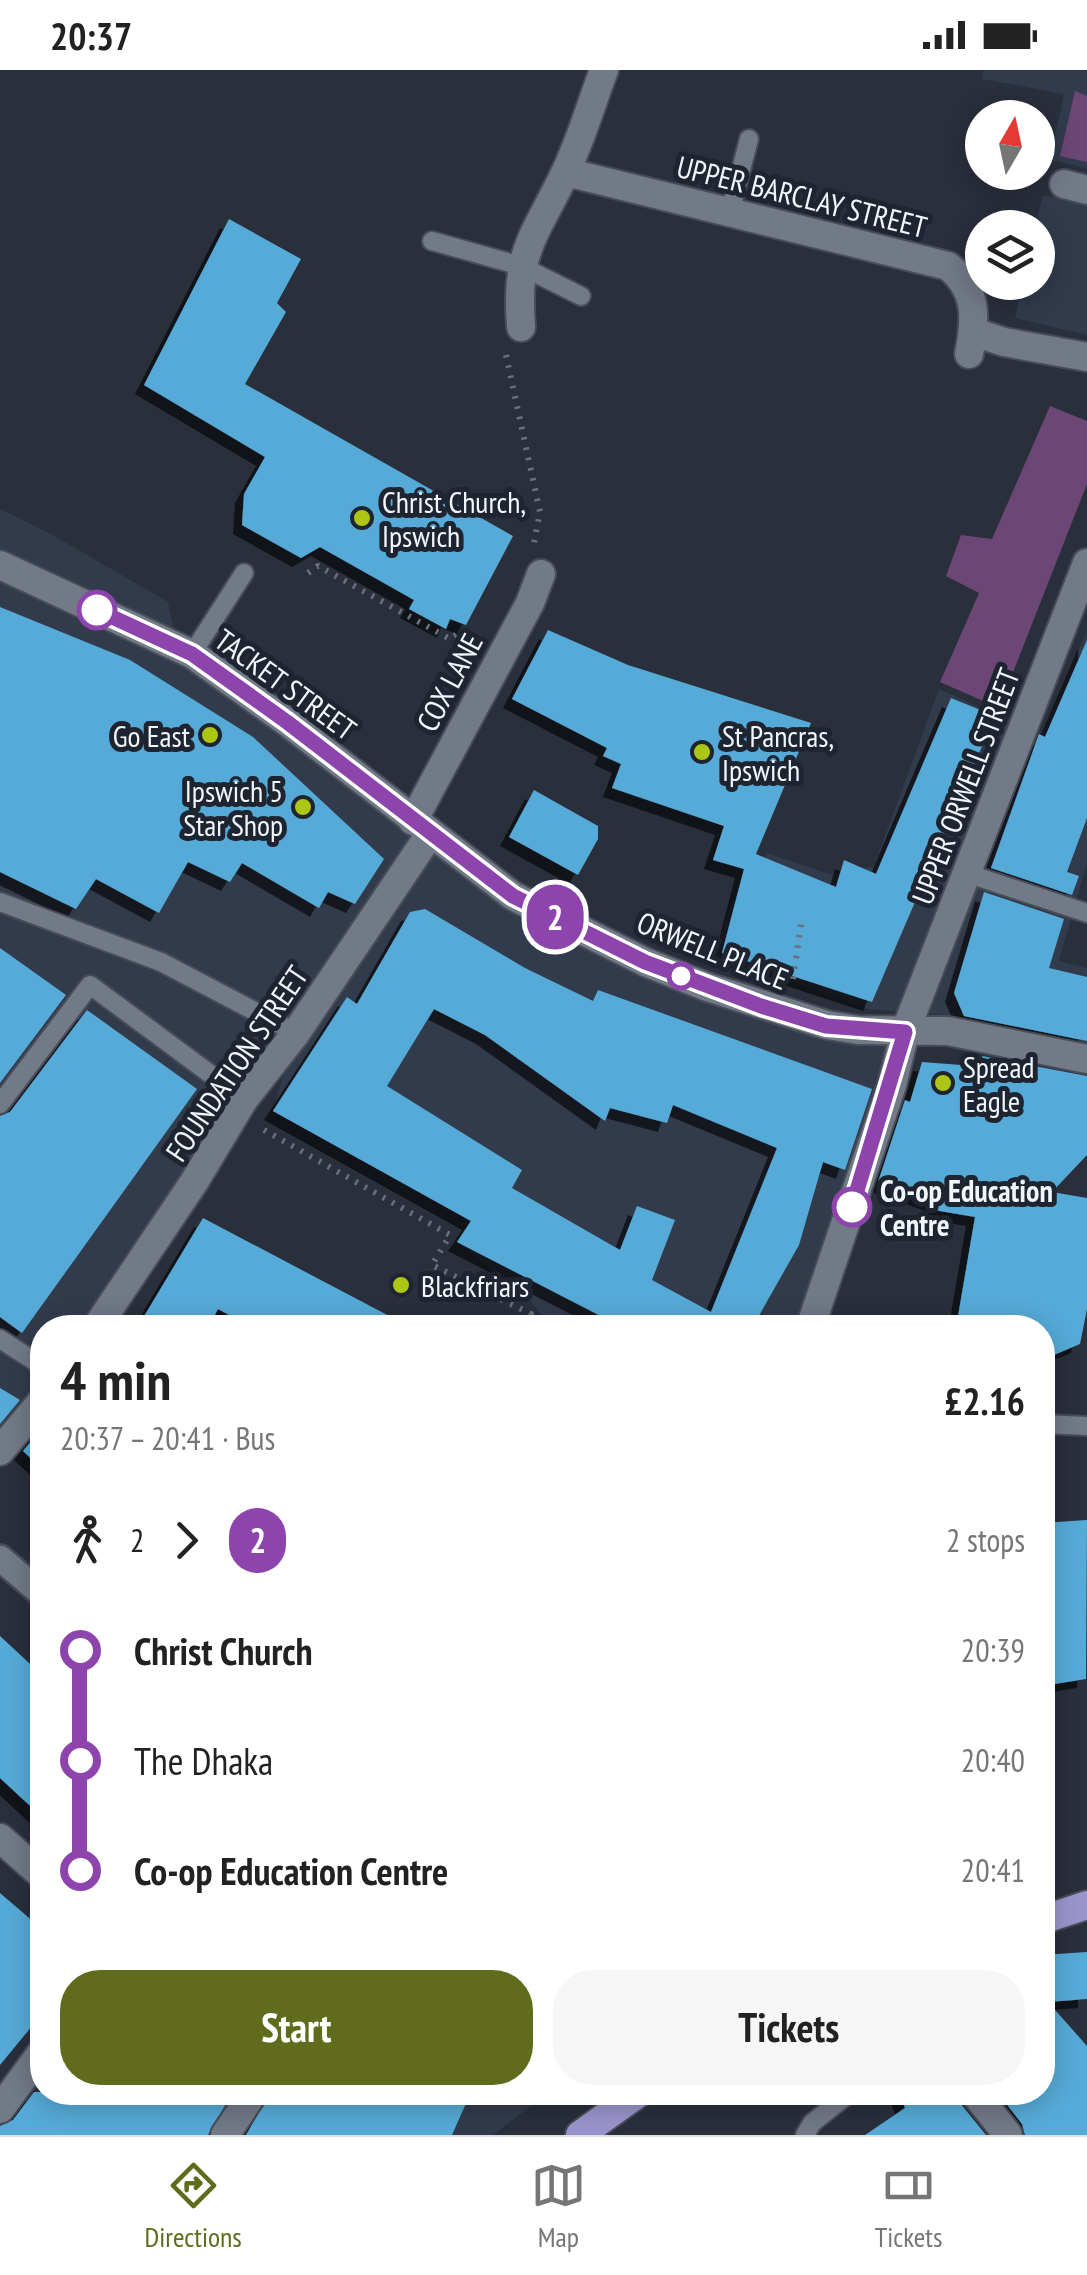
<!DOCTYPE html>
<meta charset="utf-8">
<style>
:root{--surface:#fff;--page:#f6f6f6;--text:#222;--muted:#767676;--line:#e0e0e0;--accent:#606c1c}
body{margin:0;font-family:"PT Sans Narrow",sans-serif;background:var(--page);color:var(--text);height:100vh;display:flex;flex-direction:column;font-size:38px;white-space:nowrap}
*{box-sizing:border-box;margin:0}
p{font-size:32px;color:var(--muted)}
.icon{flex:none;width:55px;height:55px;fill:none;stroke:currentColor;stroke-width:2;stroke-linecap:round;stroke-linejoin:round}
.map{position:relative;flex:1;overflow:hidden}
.drawer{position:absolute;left:30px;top:1245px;width:1025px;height:790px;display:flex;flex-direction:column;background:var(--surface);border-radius:40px;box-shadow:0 5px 25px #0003}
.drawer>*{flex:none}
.badge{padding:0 20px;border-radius:32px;font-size:35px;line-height:65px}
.needle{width:65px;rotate:9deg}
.controls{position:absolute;left:965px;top:30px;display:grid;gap:20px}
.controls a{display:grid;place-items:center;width:90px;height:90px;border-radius:50%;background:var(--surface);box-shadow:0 5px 25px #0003;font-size:50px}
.map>.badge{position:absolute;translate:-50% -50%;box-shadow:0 0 0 5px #fff}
.legs{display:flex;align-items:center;gap:15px;height:110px;padding:0 30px;font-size:32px}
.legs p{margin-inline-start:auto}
.summary{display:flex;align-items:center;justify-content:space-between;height:170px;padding:0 30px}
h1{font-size:55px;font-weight:600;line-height:75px}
.button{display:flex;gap:20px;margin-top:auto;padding:20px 30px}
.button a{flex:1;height:115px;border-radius:40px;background:var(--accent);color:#fff;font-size:40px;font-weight:600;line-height:115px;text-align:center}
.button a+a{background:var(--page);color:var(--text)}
ul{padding:0 30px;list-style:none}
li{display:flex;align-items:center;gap:35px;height:110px;font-size:38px}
li i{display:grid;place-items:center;width:15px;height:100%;margin:0 12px;background:currentColor}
li i::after{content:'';width:25px;height:25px;margin:-12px;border:8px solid;border-radius:50%;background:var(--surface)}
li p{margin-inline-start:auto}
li:first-child i{background:linear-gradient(#0000 50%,currentColor 0)}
li:last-child i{background:linear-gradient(currentColor 50%,#0000 0)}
.status{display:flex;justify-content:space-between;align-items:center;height:70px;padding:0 50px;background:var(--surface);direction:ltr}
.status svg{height:28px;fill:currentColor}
.dock{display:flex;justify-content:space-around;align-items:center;height:140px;border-top:2px solid var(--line);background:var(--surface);font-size:28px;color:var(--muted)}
.dock a{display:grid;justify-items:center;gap:5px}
.dock .active{color:var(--accent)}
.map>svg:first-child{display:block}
.built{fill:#323b4c}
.green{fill:#6c4674}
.building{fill:#57aad7;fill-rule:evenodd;filter:url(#shadow)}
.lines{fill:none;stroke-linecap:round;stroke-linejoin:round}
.service-casing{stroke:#484c57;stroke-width:22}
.pedestrian-casing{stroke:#484c57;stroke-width:30}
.minor-casing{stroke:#484c57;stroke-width:32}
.tertiary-casing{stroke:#484c57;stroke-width:32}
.primary-casing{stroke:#484c57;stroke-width:32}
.path{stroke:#6a6f7a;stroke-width:6;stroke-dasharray:2.5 8;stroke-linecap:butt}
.service{stroke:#727987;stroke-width:18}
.pedestrian{stroke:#727987;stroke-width:25}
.minor{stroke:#727987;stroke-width:28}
.tertiary{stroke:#727987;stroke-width:28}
.primary{stroke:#9a94cc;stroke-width:28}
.line-1-casing{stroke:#fff;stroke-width:22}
.line-1{stroke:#8e44ad;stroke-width:15}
.poi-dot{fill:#abc615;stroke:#1f2530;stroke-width:4}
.stop-1-dot{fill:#fff;stroke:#8e44ad;stroke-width:5}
.labels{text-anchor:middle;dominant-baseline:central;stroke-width:10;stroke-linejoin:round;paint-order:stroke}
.street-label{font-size:30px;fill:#f1f5fd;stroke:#1f2530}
.poi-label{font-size:30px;fill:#f1f5fd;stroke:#1f2530;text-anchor:start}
.stop-label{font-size:30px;font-weight:bold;fill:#f1f5fd;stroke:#1f2530;text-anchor:start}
</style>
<div class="status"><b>20:37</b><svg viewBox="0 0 49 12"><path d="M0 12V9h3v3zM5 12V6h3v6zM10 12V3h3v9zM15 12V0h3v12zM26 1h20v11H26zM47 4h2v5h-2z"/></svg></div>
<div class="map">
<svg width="1087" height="2065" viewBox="0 0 1087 2065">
<defs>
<filter id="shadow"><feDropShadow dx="-9" dy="9" stdDeviation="0" flood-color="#0009"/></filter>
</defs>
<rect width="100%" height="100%" fill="#292f3b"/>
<path class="built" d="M 983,0 L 1087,0 L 1087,98 L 1050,90 L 1064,24 L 982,9 Z
M 1043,125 L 1087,134 L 1087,265 L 1015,248 L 1023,213 L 1038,212 L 1035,157 Z
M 0,439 L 51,464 L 168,532 L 177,575 L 430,764 L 645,892 L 905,962 L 810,1258 L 566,1258 L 541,1245 L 528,1228 L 457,1172 L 470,1151 L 273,1041 L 295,966 L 96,1257 L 42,1258 L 42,1331 L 0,1381 Z
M 1087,561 L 1087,793 L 1059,891 L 1087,898 L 1087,974 L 960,946 L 868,939 L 712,885 L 742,809 L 756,812 L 767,783 L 832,805 L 874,796 L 939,619 L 1041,665 Z
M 278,2023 L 548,2023 L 493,2065 L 252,2065 Z"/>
<path class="green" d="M 1075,21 L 1087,26 L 1087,92 L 1060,86 Z
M 1050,336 L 1087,351 L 1087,414 L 999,638 L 940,612 L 979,523 L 946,506 L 961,465 L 992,469 Z"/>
<path class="building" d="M 229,149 L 301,189 L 277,233 L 286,242 L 245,314 L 513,466 L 466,555 L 450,549 L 446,559 L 409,539 L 414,530 L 320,477 L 301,488 L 242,455 L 244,424 L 265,387 L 144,315 Z
M 0,537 L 130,590 L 253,667 L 384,789 L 355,834 L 328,822 L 319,838 L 242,793 L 230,812 L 188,792 L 159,843 L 96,809 L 76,839 L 0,802 Z
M 548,560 L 628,595 L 811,653 L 756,784 L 836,817 L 844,790 L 876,804 L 951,628 L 995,646 L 872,932 L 722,883 L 744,799 L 713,790 L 724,756 L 612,718 L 621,694 L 603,686 L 607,678 L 512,629 Z
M 1087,570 L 1087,748 L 1067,802 L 1079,806 L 1072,825 L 991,798 L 1039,664 L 1045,667 Z
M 534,720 L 598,756 L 598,769 L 578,805 L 509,767 Z
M 984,822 L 1064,849 L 1049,898 L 1087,907 L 1087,971 L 964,946 L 954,923 Z
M 425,839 L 525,898 L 593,931 L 598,920 L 872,1019 L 845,1100 L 823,1092 L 799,1175 L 752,1258 L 624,1258 L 457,1172 L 471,1151 L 273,1041 L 347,927 L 357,934 L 410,842 ZM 434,939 L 485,965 L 605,1051 L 610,1038 L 667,1053 L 673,1035 L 777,1078 L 711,1242 L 652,1210 L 675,1150 L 637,1136 L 620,1180 L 512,1118 L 522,1100 L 387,1016 Z
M 0,878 L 66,925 L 0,1013 Z
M 87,940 L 197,1019 L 22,1263 L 0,1247 L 0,1046 L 10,1042 Z
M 982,986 L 1087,1006 L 1087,1085 L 1052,1122 L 1087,1128 L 1087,1239 L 1080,1274 L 1042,1290 L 1042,1258 L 956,1258 L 975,1147 L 934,1140 L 937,1133 L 878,1112 L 905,1030 L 910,1032 L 922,992 L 987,997 Z
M 203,1148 L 412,1258 L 253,1258 L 218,1239 L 208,1258 L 137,1258 Z
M 0,1318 L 20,1330 L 0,1354 Z
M 42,1358 L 42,1399 L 23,1381 Z
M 1087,1450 L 1086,1609 L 1042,1616 L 1042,1453 Z
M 0,1566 L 42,1605 L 42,1747 L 0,1708 Z
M 0,1823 L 42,1859 L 42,1944 L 0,1995 Z
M 1087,1882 L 1087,1929 L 1048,1932 L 1087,1976 L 1087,2065 L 1025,2065 L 1022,2054 L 997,2022 L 1042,2022 L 1042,1885 Z
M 34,2022 L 233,2022 L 208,2065 L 0,2065 L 0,2056 L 13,2050 Z
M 271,2022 L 471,2022 L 452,2065 L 246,2065 Z
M 899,2022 L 957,2022 L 960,2033 L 986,2065 L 865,2065 L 905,2038 Z"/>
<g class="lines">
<defs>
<path id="service" d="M 730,142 L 749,69
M 432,171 L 521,196 L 581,226
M 192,584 L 244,503
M 966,803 L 1087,843
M 0,832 L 161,892 L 296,963
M 0,1034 L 90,915 L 244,1029
M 0,1269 L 42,1296
M 1042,1354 L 1087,1356
M 805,2065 L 812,2053 L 851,2022"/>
<path id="pedestrian" d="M 0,1488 L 42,1524"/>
<path id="minor" d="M 566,102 L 948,196 C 978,220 976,249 969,284
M 1064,114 L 1087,120
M 521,257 C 515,180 534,168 565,103 C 581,70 591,34 604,0
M 974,262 L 1004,272 L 1087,287
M 413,751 L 530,533 L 541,504
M 96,1258 L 194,1112 L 244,1029 L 296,963 L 430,764
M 0,1381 L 42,1331
M 0,1768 L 42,1805
M 974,2022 L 1008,2065
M 0,2039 L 42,1982
M 225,2065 L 254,2022"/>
<path id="tertiary" d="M 0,495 L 192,584 L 287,652 L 513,826 L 645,892 L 707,917 L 827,955 L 858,960 L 948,961 L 1087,989
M 810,1258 L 892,1015 L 905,962 L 1087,493"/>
<path id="primary" d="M 1042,1850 L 1087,1835
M 580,2065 L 640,2022"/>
</defs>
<use href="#service" class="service-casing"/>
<use href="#pedestrian" class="pedestrian-casing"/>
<use href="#minor" class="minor-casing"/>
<use href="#tertiary" class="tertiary-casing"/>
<use href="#primary" class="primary-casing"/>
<path class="path" d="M 506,285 L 540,442 L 534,473
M 308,503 L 318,496 L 450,569 L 459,563 L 472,570
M 793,909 L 801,854
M 264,1060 L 450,1165 L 432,1195 L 531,1244 L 524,1258"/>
<use href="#service" class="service"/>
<use href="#pedestrian" class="pedestrian"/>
<use href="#minor" class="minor"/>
<use href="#tertiary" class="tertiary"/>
<use href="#primary" class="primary"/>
</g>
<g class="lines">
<defs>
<path id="line-1" d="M 97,540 L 192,584 L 287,652 L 513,826 L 645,892 L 761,936 L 826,956 L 905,962 L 852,1137"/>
</defs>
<use href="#line-1" class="line-1-casing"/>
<use href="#line-1" class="line-1"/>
</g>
<g class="poi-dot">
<circle cx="362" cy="448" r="10"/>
<circle cx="210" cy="665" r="10"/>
<circle cx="702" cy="682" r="10"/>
<circle cx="303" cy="737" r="10"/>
<circle cx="943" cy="1013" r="10"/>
<circle cx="401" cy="1215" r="10"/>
</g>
<g class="stop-1-dot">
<circle cx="97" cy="540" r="18"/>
<circle cx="681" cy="906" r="12"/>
<circle cx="852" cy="1137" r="18"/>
</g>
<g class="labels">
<g class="street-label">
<text transform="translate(802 126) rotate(14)">UPPER BARCLAY STREET</text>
<text transform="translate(449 612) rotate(-62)">COX LANE</text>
<text transform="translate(286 614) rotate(36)">TACKET STREET</text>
<text transform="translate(965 716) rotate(-69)">UPPER ORWELL STREET</text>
<text transform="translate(713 880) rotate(22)">ORWELL PLACE</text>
<text transform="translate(236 993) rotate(-56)">FOUNDATION STREET</text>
</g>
<g class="poi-label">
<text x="382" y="431">Christ Church,<tspan x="382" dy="34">Ipswich</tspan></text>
<text x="190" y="665" text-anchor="end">Go East</text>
<text x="722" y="665">St Pancras,<tspan x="722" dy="34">Ipswich</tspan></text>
<text x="283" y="720" text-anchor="end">Ipswich 5<tspan x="283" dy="34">Star Shop</tspan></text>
<text x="963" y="996">Spread<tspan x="963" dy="34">Eagle</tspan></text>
<text x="421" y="1215">Blackfriars</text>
</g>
<g class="stop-label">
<text x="880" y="1120">Co-op Education<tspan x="880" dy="34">Centre</tspan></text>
</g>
</g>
</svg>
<div class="controls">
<a><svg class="needle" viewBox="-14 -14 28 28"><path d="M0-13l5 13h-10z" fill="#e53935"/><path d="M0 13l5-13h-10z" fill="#767676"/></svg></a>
<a><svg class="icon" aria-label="layers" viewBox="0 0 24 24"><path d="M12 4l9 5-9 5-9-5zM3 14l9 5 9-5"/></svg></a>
</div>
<b class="badge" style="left:555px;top:847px;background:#8e44ad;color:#fff">2</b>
<section class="drawer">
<div class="summary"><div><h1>4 min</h1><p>20:37 – 20:41 · Bus</p></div><b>£2.16</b></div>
<div class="legs"><svg class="icon" aria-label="walk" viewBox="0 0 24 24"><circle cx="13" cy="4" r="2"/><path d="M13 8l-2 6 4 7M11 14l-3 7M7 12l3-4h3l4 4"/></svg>2<svg class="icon" aria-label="forward" viewBox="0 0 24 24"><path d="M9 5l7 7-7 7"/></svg><b class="badge" style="background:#8e44ad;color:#fff">2</b><p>2 stops</p></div>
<ul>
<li><i style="color:#8e44ad"></i><b>Christ Church</b><p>20:39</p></li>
<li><i style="color:#8e44ad"></i><span>The Dhaka</span><p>20:40</p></li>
<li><i style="color:#8e44ad"></i><b>Co-op Education Centre</b><p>20:41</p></li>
</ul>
<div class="button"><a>Start</a><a>Tickets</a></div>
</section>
</div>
<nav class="dock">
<a class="active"><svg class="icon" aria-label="directions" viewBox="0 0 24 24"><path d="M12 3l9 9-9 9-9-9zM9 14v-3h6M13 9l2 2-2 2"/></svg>Directions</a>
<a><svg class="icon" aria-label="map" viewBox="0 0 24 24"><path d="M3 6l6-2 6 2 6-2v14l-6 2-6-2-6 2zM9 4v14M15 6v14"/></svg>Map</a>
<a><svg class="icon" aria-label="tickets" viewBox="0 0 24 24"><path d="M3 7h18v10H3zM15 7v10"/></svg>Tickets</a>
</nav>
